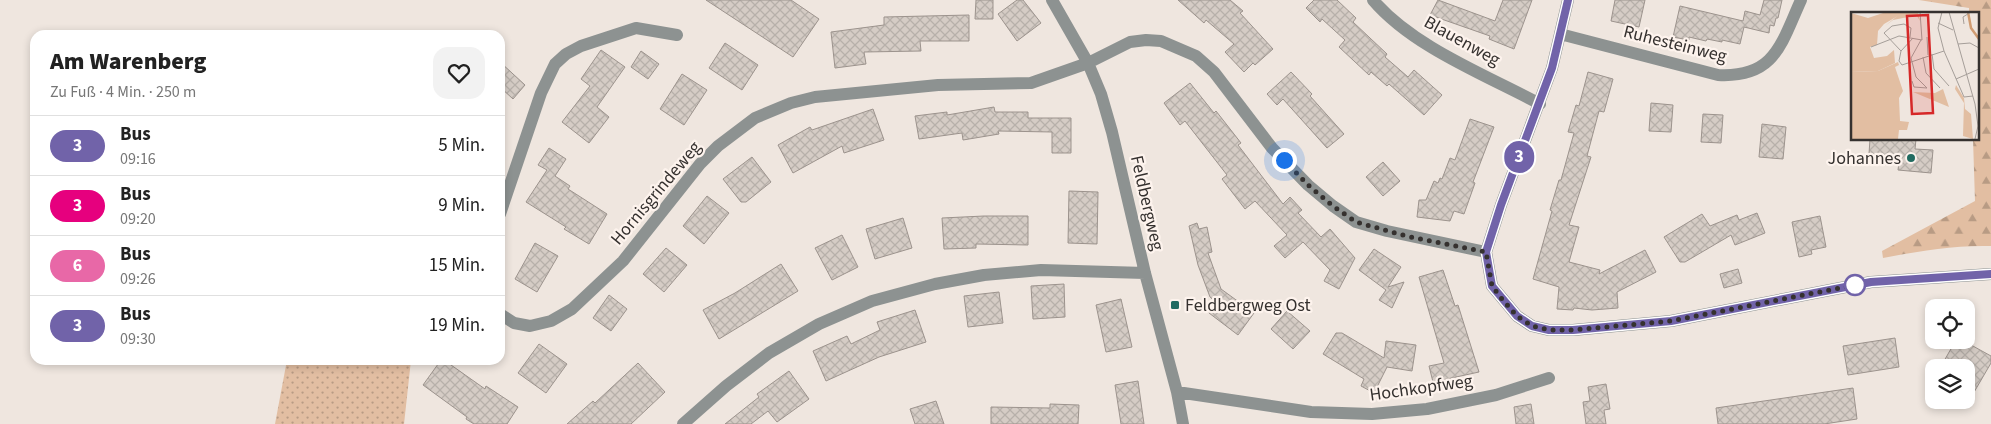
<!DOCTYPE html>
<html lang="de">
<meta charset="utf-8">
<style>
:root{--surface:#fff;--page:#f2f2f2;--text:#222;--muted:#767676;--line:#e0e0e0}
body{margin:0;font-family:"Source Sans 3",sans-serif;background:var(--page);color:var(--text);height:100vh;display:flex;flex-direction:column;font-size:19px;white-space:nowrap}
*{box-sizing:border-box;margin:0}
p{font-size:16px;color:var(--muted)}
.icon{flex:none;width:28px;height:28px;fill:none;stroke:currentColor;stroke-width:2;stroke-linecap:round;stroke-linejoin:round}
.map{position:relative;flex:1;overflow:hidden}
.drawer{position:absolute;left:30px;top:30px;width:475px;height:335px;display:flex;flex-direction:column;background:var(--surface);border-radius:15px;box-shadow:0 2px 8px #0003}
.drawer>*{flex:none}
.badge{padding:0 10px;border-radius:16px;font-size:18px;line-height:32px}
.tools{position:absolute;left:1925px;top:299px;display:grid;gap:10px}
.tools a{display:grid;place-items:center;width:50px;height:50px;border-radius:10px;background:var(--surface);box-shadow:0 2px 8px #0003;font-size:25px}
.you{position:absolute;width:25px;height:25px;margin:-12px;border:4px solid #fff;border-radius:50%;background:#1a73e8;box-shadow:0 0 0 8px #1a73e833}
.map>.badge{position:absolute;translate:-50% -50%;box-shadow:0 0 0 2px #fff}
.round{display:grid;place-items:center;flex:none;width:52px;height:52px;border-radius:15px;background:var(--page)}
.headline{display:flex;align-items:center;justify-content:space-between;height:85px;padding:0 20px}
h1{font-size:24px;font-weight:800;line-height:38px}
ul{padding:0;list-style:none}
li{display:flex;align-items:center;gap:15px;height:60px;padding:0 20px;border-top:1px solid var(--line)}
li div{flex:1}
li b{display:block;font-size:19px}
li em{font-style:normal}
li .badge{min-width:55px;font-weight:700;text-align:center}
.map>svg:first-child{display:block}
.grass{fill:url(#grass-dots)}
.forest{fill:url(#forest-firs)}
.building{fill:url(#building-cross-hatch);stroke:#9c938d}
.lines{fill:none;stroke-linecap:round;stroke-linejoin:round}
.minor{stroke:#8d9291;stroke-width:12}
.line-casing{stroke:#fff;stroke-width:11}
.line{stroke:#7163a9;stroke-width:8}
.walk{stroke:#35312f;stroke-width:5;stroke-dasharray:0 9}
.poi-dot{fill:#226b61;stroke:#fdf3ed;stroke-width:2}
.stop-dot{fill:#fff;stroke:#7163a9;stroke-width:2.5}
.labels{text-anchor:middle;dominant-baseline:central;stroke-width:4.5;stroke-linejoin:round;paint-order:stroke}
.street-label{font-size:18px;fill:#35312f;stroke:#fdf3ed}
.poi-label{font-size:18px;fill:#35312f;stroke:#fdf3ed;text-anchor:end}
.inset-river{fill:none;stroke:#d09c72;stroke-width:2.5}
.inset-road{fill:none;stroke:#a59e99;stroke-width:1}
.view{fill:#d62828;fill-opacity:0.15;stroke:#d62828;stroke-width:2.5}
.inset-edge{fill:none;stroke:#35312f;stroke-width:2.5}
</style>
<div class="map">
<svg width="1991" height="424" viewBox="0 0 1991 424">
<defs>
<pattern id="grass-dots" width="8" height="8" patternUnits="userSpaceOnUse" patternTransform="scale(1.25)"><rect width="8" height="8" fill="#e2bea2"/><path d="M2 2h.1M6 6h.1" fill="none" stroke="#b89b84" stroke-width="1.8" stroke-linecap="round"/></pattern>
<pattern id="forest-firs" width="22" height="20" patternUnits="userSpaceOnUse" patternTransform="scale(1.25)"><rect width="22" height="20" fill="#e2bea2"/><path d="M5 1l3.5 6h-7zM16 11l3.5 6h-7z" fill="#b89b84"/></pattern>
<pattern id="building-cross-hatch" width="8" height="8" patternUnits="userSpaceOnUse" patternTransform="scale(1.25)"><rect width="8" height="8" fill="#d5ccc5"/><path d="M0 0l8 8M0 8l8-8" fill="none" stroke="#b7b0aa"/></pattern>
</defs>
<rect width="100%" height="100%" fill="#efe6df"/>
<path class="grass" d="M 287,360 L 411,360 L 404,424 L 275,424 Z"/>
<path class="forest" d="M 1919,0 L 1991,0 L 1991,246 C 1954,245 1919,251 1883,258 L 1882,251 L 1975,201 L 1973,139 L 1977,139 L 1977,14 L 1969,14 L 1969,8 Z"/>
<path class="building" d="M 706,0 L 791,0 L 819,19 L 793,57 Z
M 976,0 L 993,0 L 993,19 L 975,19 Z
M 1017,0 L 1023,0 L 1041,23 L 1017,41 L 998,14 Z
M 1178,0 L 1230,0 L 1243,11 L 1240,13 L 1273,49 L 1255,65 L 1253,63 L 1244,72 L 1225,52 L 1234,44 L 1206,20 L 1204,23 Z
M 1314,0 L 1337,0 L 1356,18 L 1353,22 L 1387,54 L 1385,57 L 1408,77 L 1414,70 L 1442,95 L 1424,115 L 1389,84 L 1387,86 L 1371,72 L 1369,75 L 1339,47 L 1345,40 L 1322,19 L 1320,22 L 1306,8 Z
M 1438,0 L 1495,21 L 1503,0 L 1532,0 L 1514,49 L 1489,39 L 1490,36 L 1430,15 Z
M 1615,0 L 1645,0 L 1639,27 L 1611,21 Z
M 1764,0 L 1782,0 L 1778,18 L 1776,18 L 1774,26 L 1770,25 L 1769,33 L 1744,27 L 1740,44 L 1722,40 L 1722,42 L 1707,39 L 1706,41 L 1689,37 L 1689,40 L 1673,37 L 1680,6 L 1743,21 L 1745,11 L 1760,15 Z
M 969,15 L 969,41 L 920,41 L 921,51 L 864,52 L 866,64 L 835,68 L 831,32 L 884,25 L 884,17 Z
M 725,43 L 758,65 L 742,90 L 709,68 Z
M 601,50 L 625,67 L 597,107 L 609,117 L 589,143 L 562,122 L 590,86 L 581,79 Z
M 641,51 L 659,64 L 648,79 L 631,67 Z
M 500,62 L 525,85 L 513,99 L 500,87 Z
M 1291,72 L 1312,94 L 1310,96 L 1344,134 L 1327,148 L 1283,99 L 1277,105 L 1267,94 Z
M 1588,72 L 1613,79 L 1604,112 L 1599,111 L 1587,156 L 1591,157 L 1569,225 L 1579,227 L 1569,262 L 1600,270 L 1599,274 L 1645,250 L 1656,272 L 1617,292 L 1618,308 L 1592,310 L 1574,308 L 1573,310 L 1557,309 L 1559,287 L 1533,279 L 1552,211 L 1550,210 L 1559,180 L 1561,180 L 1574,133 L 1568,132 L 1576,105 L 1579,106 Z
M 682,74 L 707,90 L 684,125 L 660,109 Z
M 1190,83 L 1214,113 L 1216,111 L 1241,143 L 1238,145 L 1283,204 L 1290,197 L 1302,210 L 1298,213 L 1321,237 L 1330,229 L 1355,258 L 1339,289 L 1324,281 L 1330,270 L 1303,242 L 1285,258 L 1274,246 L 1287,235 L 1255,201 L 1245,209 L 1222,179 L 1227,175 L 1185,121 L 1180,125 L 1164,103 Z
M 1651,103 L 1673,105 L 1671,132 L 1649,131 Z
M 994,107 L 995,112 L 1028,112 L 1028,118 L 1071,118 L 1071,153 L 1052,153 L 1052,132 L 998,131 L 999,134 L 963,140 L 962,133 L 919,139 L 915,116 L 947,112 L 947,115 Z
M 873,109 L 884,140 L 844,153 L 842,146 L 793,173 L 778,145 L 810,127 L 812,130 Z
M 1703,114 L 1723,115 L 1721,143 L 1701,142 Z
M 1470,119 L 1494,127 L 1473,182 L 1475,183 L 1464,214 L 1454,211 L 1450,221 L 1417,217 L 1419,200 L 1426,200 L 1434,181 L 1438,183 L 1440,178 L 1442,179 L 1450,158 L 1455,160 Z
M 1762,124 L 1786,127 L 1783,159 L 1759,157 Z
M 1870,139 L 1916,139 L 1915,149 L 1933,150 L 1931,173 L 1898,170 L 1899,162 L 1890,161 L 1890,156 L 1869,154 Z
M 549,148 L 566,159 L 555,176 L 570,186 L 568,189 L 607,214 L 589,244 L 564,229 L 566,227 L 526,202 L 547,170 L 538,165 Z
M 752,157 L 771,182 L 746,202 L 741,202 L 723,179 Z
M 1383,162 L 1400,181 L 1383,196 L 1366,177 Z
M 1069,191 L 1098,192 L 1097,244 L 1068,243 Z
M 707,196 L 729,213 L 704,244 L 683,226 Z
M 1757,213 L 1765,233 L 1735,245 L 1731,235 L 1685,262 L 1680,262 L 1664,237 L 1702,214 L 1710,226 L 1737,215 L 1739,220 Z
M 984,216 L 1028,216 L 1028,245 L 976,244 L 976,248 L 944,249 L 942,218 Z
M 1820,216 L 1826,247 L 1811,250 L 1812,254 L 1799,257 L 1792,222 Z
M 903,218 L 912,248 L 875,259 L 866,229 Z
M 1197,223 L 1199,229 L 1207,227 L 1212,252 L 1208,253 L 1221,289 L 1254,313 L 1238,335 L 1209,313 L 1217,303 L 1210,297 L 1198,265 L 1189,226 Z
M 842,235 L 858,267 L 832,280 L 815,248 Z
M 535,243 L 558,256 L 537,292 L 515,279 Z
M 666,248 L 687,265 L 664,292 L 643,274 Z
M 1374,249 L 1401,267 L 1388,287 L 1404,282 L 1392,308 L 1379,300 L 1386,290 L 1359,270 Z
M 781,264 L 798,291 L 719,339 L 703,310 L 735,293 Z
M 1738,269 L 1742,283 L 1724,288 L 1720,274 Z
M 1443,270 L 1455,306 L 1458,305 L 1479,372 L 1433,382 L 1429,366 L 1444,363 L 1419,277 Z
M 1064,284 L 1065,317 L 1033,319 L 1031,286 Z
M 999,292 L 1003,323 L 968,327 L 964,296 Z
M 609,295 L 627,309 L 611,331 L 593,318 Z
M 1121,299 L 1132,347 L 1106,352 L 1096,305 Z
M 915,310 L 926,342 L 879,357 L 826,381 L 813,351 L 847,336 L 851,344 L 880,330 L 877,322 Z
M 1287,311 L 1310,331 L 1293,349 L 1271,329 Z
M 1336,333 L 1342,333 L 1384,358 L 1386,341 L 1416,345 L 1412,371 L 1387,367 L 1374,393 L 1361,386 L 1364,379 L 1323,354 Z
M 1895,338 L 1899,367 L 1848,375 L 1843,346 Z
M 1962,340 L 1991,356 L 1991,363 L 1966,406 L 1966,368 L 1940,368 L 1952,347 L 1959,345 Z
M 539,344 L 567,364 L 546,393 L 518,373 Z
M 441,360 L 444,360 L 485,389 L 486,386 L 518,407 L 507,424 L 474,424 L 466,419 L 467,417 L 423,385 Z
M 638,363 L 665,392 L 631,424 L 567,424 L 593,401 L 595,403 Z
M 789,371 L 809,399 L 777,422 L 768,411 L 751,424 L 725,424 L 759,397 L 757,394 Z
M 1138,381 L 1144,424 L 1121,424 L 1115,385 Z
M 1606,384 L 1610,409 L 1604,410 L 1606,424 L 1586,424 L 1583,402 L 1590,401 L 1588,387 Z
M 1853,388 L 1857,419 L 1824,424 L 1718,424 L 1716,408 Z
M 936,401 L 944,424 L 915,424 L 910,409 Z
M 1050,404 L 1079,405 L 1078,424 L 991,424 L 991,407 L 1050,408 Z
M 1531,404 L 1534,424 L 1516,424 L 1514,407 Z"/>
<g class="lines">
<path class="minor" d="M 1052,0 L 1088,63 L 1101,94 L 1112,132 L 1145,273 L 1177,392 L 1183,424
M 1373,0 C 1413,47 1486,75 1540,104
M 1568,0 L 1552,68 L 1501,205 L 1486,252 L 1492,286 L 1517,316 L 1532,326 L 1549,330 L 1573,330 L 1671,321 L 1871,282 L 1991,274
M 1560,34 L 1718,75 C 1775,78 1781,44 1801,0
M 500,214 L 541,93 L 555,64 L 566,54 L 581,46 L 636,28 L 677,35
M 500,314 L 514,323 L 530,326 L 551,321 L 572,309 L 623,261 L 700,164 L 718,146 L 755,118 L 791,103 L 815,97 L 938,85 L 1031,83 L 1088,63 L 1130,42 L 1146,40 L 1161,41 L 1196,56 L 1214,72 L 1272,148 L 1308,185 L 1333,206 L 1356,222 L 1387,231 L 1486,252
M 1177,392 L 1311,412 L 1372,414 L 1427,409 L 1496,395 L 1549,378
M 683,424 L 726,386 L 769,353 L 819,324 L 872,301 L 935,284 L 984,275 L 1041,270 L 1145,273"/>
</g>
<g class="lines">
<defs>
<path id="line" d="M 1568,0 L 1552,68 L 1501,205 L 1486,252 L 1492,286 L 1517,316 L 1532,326 L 1549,330 L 1573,330 L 1671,321 L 1871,282 L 1991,274"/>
</defs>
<use href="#line" class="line-casing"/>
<use href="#line" class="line"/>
<path class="walk" d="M 1284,160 L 1308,185 L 1333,206 L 1356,222 L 1406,236 L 1486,252 L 1492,286 L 1502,299 L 1517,316 L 1532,326 L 1549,330 L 1573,330 L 1671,321 L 1855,285"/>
</g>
<g class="poi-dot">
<circle cx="1911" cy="158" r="5"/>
<rect x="1170" y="300" width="10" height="10" rx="2.5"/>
</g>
<circle class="stop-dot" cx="1855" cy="285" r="10"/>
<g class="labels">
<g class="street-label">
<text transform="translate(1462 41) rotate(29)">Blauenweg</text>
<text transform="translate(1675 44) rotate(14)">Ruhesteinweg</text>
<text transform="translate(656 193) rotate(-50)">Hornisgrindeweg</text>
<text transform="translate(1147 203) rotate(77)">Feldbergweg</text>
<text transform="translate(1421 388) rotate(-8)">Hochkopfweg</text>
</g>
<g class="poi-label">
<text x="1901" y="158">Johannes</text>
<text x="1185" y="305" text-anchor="start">Feldbergweg Ost</text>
</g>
</g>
<g transform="translate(1851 12)">
<rect width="128" height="128" fill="#efe6df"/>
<path d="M 35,0 L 52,1 L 33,12 L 27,19 L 26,33 L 19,35 L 23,46 L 36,44 L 43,38 L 44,51 L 27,59 L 0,60 L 0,1 L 17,6 ZM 92,77 L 98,95 L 62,80 L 84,81 Z" fill="#e2bea2"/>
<path d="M 51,0 L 67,0 L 69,9 L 66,4 L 57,5 L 42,8 L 34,14 ZM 47,50 L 48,53 L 44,55 L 52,79 L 48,86 L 49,109 L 58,110 L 56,118 L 48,118 L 47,127 L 0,127 L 0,60 L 27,59 ZM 105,73 L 113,86 L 114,97 L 120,102 L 122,127 L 112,124 L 113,91 L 104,77 Z" fill="#e2bea2"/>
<path class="inset-river" d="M 117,0 L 120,16 L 128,27"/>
<path class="inset-road" d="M 91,0 L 87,16 L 93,39 L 113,85 L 122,84M 98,0 L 124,92 L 127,114 L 124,127M 87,11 L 102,18M 113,12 L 112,5 L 120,0M 59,25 L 60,16 L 53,12 L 41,14 L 33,21 L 50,39 L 48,49 L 51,53 L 93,39M 76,25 L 77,43M 107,32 L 119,31 L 128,36M 20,35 L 48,24 L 71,28 L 69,0M 50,39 L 62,26M 81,42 L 83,57 L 98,74M 72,45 L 75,61 L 89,76M 105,67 L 128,57M 61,69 L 63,75 L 76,76 L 65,65 L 60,46 L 70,28"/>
<path class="view" d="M 77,3 L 82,101 L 61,102 L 56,4 Z"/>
<rect width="128" height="128" class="inset-edge"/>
</g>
</svg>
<div class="tools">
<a><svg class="icon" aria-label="locate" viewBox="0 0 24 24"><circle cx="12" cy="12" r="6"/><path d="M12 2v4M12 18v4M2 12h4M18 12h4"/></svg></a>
<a><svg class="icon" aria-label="layers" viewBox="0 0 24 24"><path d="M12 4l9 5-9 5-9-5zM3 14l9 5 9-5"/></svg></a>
</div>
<div class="you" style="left:1284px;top:160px"></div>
<b class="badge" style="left:1519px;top:157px;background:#7163a9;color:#fff">3</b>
<section class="drawer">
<div class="headline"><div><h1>Am Warenberg</h1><p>Zu Fuß · 4 Min. · 250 m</p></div><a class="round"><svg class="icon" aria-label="heart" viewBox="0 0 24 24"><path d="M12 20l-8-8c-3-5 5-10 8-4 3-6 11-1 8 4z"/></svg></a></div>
<ul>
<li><span class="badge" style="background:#7163a9;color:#fff">3</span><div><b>Bus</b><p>09:16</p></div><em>5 Min.</em></li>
<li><span class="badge" style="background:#e6007e;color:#fff">3</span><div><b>Bus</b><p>09:20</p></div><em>9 Min.</em></li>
<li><span class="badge" style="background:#e868a7;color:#fff">6</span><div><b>Bus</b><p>09:26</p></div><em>15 Min.</em></li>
<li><span class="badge" style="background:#7163a9;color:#fff">3</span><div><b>Bus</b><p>09:30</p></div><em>19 Min.</em></li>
</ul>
</section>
</div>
